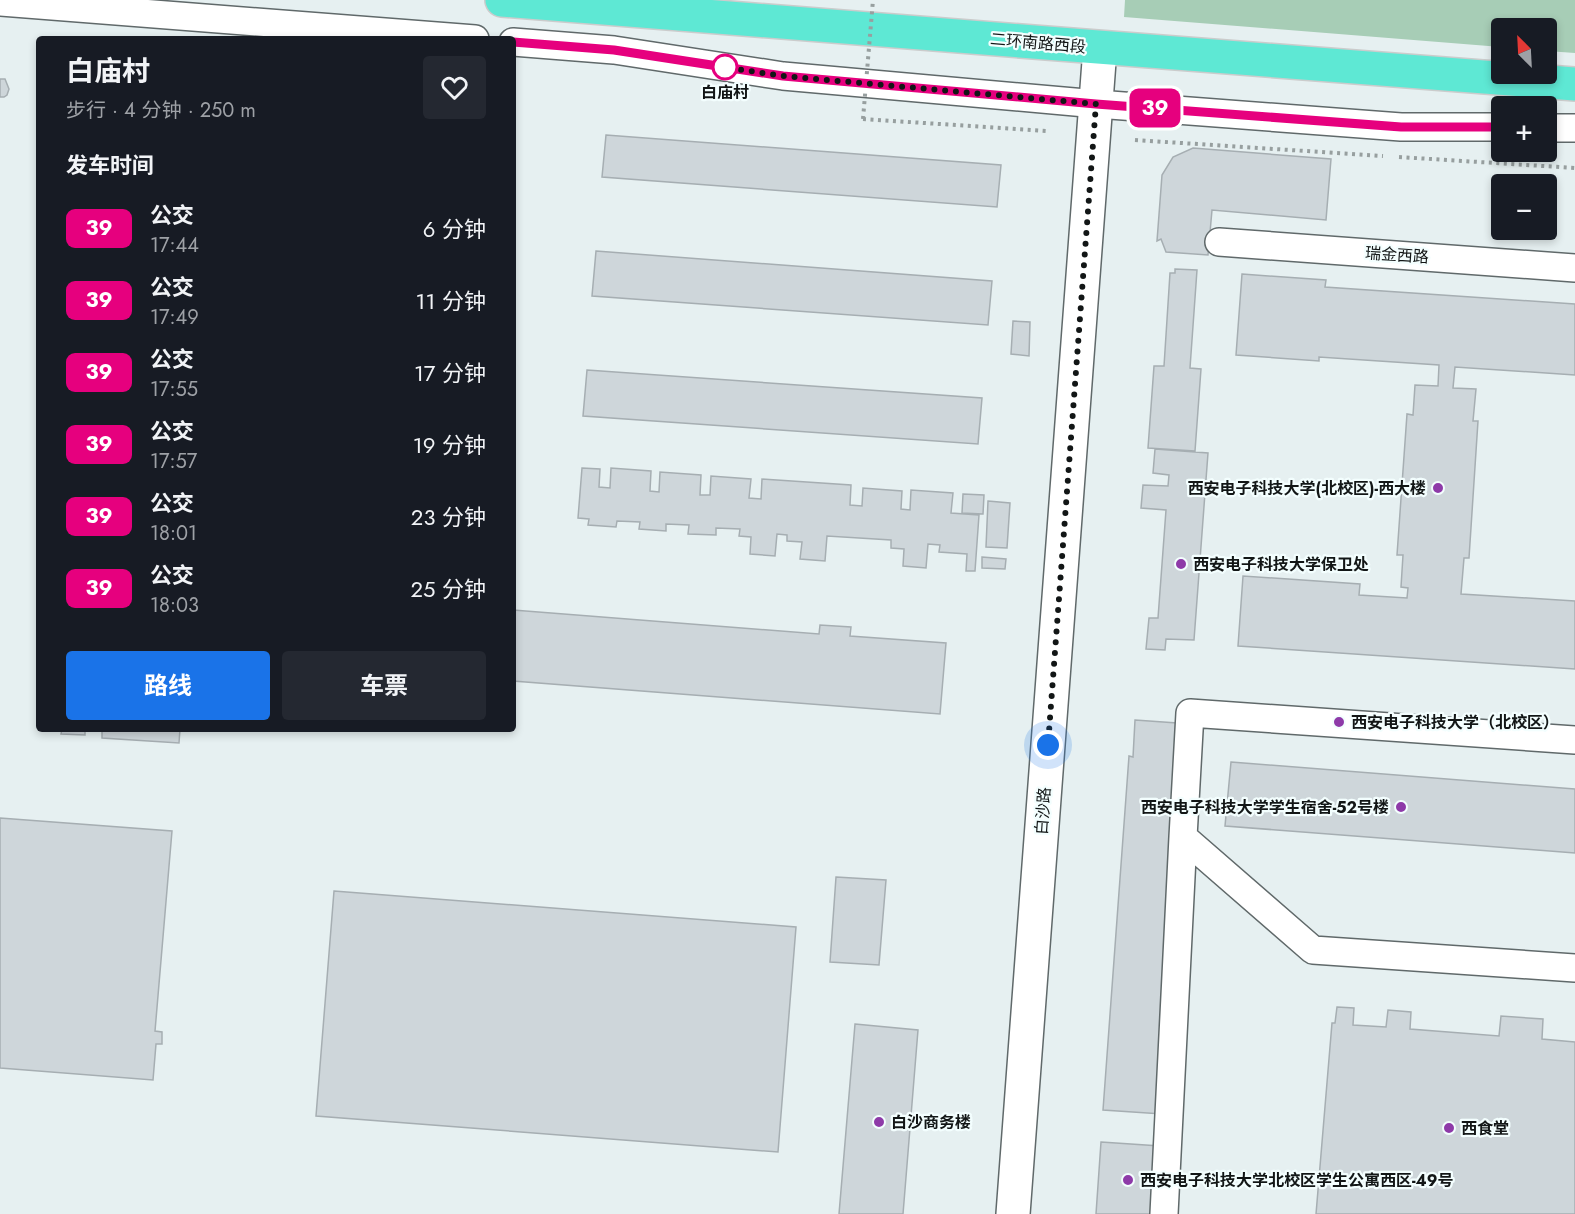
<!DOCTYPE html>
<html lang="zh">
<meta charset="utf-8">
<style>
:root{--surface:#171b24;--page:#242831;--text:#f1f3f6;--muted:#9ea1a6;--accent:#1a73e8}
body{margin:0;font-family:Jost,"Noto Sans SC",sans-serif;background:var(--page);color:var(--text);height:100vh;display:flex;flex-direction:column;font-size:22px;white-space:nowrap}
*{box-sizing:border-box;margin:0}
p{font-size:20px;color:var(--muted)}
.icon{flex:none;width:33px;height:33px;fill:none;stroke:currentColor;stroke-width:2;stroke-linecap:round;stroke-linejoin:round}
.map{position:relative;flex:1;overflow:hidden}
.sheet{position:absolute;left:36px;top:36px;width:480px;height:696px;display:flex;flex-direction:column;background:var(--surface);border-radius:6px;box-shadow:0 3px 9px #0003}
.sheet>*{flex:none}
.badge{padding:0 12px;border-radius:9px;font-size:21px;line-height:39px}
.needle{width:39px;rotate:336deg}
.tools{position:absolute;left:1491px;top:18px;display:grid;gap:12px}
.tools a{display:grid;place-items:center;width:66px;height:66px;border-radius:6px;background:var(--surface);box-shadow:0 3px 9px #0003;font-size:30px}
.you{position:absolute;width:30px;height:30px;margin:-15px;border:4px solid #fff;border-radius:50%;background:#1a73e8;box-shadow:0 0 0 9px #1a73e833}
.map>.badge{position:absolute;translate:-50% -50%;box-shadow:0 0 0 3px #fff}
h2{padding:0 30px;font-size:22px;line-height:54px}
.round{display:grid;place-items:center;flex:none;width:63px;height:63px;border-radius:6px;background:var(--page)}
.head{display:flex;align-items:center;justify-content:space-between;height:102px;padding:0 30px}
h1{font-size:28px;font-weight:700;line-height:45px}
.primary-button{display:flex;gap:12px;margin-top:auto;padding:12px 30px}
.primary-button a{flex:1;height:69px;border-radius:6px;background:var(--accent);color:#fff;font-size:24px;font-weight:700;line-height:69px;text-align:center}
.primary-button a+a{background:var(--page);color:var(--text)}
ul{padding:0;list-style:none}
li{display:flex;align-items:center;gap:18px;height:72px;padding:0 30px}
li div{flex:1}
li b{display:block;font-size:22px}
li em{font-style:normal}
li .badge{min-width:66px;font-weight:700;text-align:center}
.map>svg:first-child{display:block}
.green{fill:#a7cdb6}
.building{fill:#ced6da;stroke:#a6aeb2;stroke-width:1.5}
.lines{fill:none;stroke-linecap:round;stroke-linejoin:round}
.minor-casing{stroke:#60696a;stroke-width:30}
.tertiary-casing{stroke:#60696a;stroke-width:36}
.trunk-casing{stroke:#cbcccc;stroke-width:36}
.path{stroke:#979f9f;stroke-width:4;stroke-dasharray:3 4.5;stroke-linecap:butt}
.minor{stroke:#fff;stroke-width:27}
.tertiary{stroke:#fff;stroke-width:33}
.trunk{stroke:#5ee8d4;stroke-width:33}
.path-bridge{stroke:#979f9f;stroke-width:4;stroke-dasharray:3 4.5;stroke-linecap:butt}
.line-casing{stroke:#fff;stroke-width:14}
.line{stroke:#e6007e;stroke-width:9}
.walk{stroke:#121616;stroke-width:6;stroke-dasharray:0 10.8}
.stop-dot{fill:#fff;stroke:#e6007e;stroke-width:3}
.poi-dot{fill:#8e3aa8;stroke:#f3fefe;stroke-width:2}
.labels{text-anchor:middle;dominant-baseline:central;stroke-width:4.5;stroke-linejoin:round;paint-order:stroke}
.street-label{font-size:16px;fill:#121616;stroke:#f3fefe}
.stop-label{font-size:16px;font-weight:bold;fill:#121616;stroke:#f3fefe}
.poi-label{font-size:16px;font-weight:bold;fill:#121616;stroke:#f3fefe;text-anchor:start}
</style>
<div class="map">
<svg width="1575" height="1214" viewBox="0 0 1575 1214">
<rect width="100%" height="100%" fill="#e6f0f1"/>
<path class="green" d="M 1125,0 L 1575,0 L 1575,53 L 1547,51 L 1546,28 L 1502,28 L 1501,47 L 1124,17 Z"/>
<path class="building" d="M 0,79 L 5,79 L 9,89 L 7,95 L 4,97 L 0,97 Z
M 606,135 L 1001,165 L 997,207 L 602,177 Z
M 1193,148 L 1331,159 L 1326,220 L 1212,210 L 1208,255 L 1166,252 L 1161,239 L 1157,241 L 1162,175 L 1173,157 Z
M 596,251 L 992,281 L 988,325 L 592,296 Z
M 1175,269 L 1197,270 L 1190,368 L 1201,369 L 1195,451 L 1148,448 L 1154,366 L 1164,366 L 1170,273 L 1175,273 Z
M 1242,274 L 1326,280 L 1325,287 L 1575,304 L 1575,375 L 1455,367 L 1453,388 L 1476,389 L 1473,421 L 1478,421 L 1469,558 L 1464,558 L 1461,594 L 1575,601 L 1575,669 L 1238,646 L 1243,576 L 1360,584 L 1359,595 L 1407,598 L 1408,588 L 1401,587 L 1403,555 L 1397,555 L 1407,414 L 1413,415 L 1415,385 L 1438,386 L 1439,365 L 1319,357 L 1319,361 L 1236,355 Z
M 1013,321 L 1030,322 L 1029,356 L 1011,354 Z
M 587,370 L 982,398 L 978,444 L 583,416 Z
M 1155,449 L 1208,453 L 1194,640 L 1166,639 L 1165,650 L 1146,649 L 1149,618 L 1158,618 L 1166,510 L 1141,508 L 1143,485 L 1168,486 L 1169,475 L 1153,473 Z
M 582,468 L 600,469 L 599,487 L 610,488 L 611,468 L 651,471 L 650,491 L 659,492 L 660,472 L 701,475 L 700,495 L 710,495 L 711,476 L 751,479 L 749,498 L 761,499 L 762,479 L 851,485 L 850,505 L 862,506 L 863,488 L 902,491 L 901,509 L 910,510 L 911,490 L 953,493 L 951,513 L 979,515 L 975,571 L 966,571 L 967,554 L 939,552 L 940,545 L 928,544 L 926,568 L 903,566 L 904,549 L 891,548 L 891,540 L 827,536 L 825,561 L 800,559 L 802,542 L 787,541 L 787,535 L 777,534 L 775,556 L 750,554 L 751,537 L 739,536 L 740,529 L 716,528 L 716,535 L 688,534 L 689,525 L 666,524 L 666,531 L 639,529 L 640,522 L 617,521 L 616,527 L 588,525 L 589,519 L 578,518 Z
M 963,494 L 984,495 L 983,514 L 962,513 Z
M 988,501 L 1010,503 L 1007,548 L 986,547 Z
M 982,557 L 1006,559 L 1005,569 L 982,568 Z
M 513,610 L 819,634 L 820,625 L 851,627 L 850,636 L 946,643 L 940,714 L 513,681 Z
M 1135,720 L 1191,724 L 1162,1114 L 1103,1110 L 1129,756 L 1133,757 Z
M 62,729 L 85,729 L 85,735 L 61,734 Z
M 102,729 L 180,729 L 179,743 L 102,738 Z
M 1231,762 L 1575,789 L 1575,853 L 1225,826 Z
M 0,818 L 172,831 L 155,1031 L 162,1032 L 162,1044 L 156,1044 L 153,1080 L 0,1068 Z
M 836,877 L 886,880 L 879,965 L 830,962 Z
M 334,891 L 796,927 L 778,1152 L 316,1116 Z
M 1337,1007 L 1354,1008 L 1353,1025 L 1386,1027 L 1388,1010 L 1411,1012 L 1410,1029 L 1499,1036 L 1501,1016 L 1543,1019 L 1542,1039 L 1575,1042 L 1575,1214 L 1316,1214 L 1332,1023 L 1335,1023 Z
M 855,1024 L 918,1030 L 903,1214 L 839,1214 Z
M 1101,1142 L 1160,1146 L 1155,1214 L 1096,1214 Z"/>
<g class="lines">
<defs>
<path id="minor" d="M 0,2 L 475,39
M 513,42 L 614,50 L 783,76 L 1097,104 L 1401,127 L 1502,127
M 1546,128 L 1575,128
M 1219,242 L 1575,268
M 1575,740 L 1190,713 L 1183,837 L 1313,950 L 1575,968
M 1164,1214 L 1183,837"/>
<path id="tertiary" d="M 1013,1214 L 1100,48"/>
<path id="trunk" d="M 502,0 C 860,28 1217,57 1575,84"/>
</defs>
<use href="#minor" class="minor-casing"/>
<use href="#tertiary" class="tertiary-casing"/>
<use href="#trunk" class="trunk-casing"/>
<path class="path" d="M 863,119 L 1047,131
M 1135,140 L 1383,156
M 1399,157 L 1575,168"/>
<use href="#minor" class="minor"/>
<use href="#tertiary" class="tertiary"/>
<use href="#trunk" class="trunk"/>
<path class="path-bridge" d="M 863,119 L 873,0"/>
</g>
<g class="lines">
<defs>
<path id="line" d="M 513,42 L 614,50 L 783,76 L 1096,104 L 1401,127 L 1502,127"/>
</defs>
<use href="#line" class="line-casing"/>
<use href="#line" class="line"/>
<path class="walk" d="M 725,67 L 717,66 L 783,76 L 1096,104 L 1048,745"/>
</g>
<circle class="stop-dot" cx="725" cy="67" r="12"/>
<g class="poi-dot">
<circle cx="1438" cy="488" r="6"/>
<circle cx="1181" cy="564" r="6"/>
<circle cx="1339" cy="722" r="6"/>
<circle cx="1401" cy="807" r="6"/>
<circle cx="879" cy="1122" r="6"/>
<circle cx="1449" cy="1128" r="6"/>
<circle cx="1128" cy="1180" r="6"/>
</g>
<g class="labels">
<g class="street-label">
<text transform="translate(1038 43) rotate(5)">二环南路西段</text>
<text transform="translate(1397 255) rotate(4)">瑞金西路</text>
<text transform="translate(1043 811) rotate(-86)">白沙路</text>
</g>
<g class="stop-label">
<text x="725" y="92">白庙村</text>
</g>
<g class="poi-label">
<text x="1426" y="488" text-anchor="end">西安电子科技大学(北校区)-西大楼</text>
<text x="1193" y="564">西安电子科技大学保卫处</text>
<text x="1351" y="722">西安电子科技大学（北校区）</text>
<text x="1389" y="807" text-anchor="end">西安电子科技大学学生宿舍-52号楼</text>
<text x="891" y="1122">白沙商务楼</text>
<text x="1461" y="1128">西食堂</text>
<text x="1140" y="1180">西安电子科技大学北校区学生公寓西区-49号</text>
</g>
</g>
</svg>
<div class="tools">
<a><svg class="needle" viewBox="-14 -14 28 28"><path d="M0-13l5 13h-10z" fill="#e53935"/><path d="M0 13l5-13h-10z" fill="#9ea1a6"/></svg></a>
<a>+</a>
<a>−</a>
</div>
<div class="you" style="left:1048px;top:745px"></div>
<b class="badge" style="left:1155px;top:108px;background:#e6007e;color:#fff">39</b>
<section class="sheet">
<div class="head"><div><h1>白庙村</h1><p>步行 · 4 分钟 · 250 m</p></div><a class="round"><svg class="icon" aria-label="heart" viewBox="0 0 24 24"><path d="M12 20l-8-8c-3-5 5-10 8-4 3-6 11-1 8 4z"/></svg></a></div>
<h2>发车时间</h2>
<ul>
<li><span class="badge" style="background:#e6007e;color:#fff">39</span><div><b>公交</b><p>17:44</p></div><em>6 分钟</em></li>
<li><span class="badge" style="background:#e6007e;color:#fff">39</span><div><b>公交</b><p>17:49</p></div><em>11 分钟</em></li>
<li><span class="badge" style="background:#e6007e;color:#fff">39</span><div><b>公交</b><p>17:55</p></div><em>17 分钟</em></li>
<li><span class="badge" style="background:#e6007e;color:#fff">39</span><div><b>公交</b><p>17:57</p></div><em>19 分钟</em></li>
<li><span class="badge" style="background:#e6007e;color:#fff">39</span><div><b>公交</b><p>18:01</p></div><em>23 分钟</em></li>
<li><span class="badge" style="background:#e6007e;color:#fff">39</span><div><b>公交</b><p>18:03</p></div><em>25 分钟</em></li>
</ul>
<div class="primary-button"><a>路线</a><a>车票</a></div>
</section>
</div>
